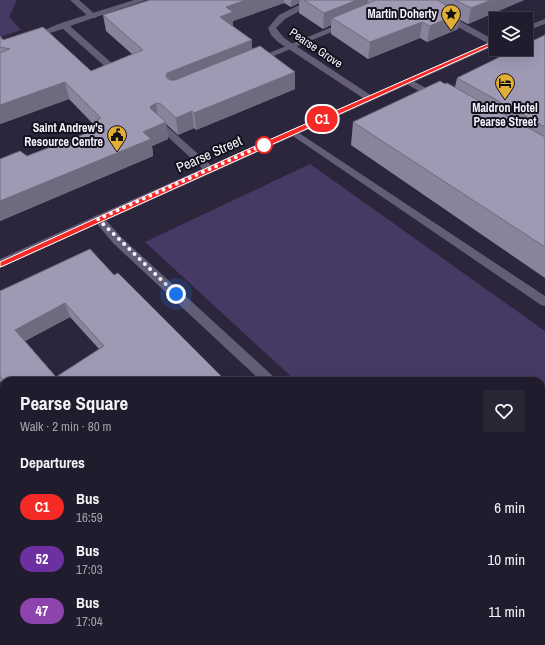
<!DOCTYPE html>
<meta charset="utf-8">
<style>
:root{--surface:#211c2d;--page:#292535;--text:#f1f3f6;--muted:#a2a1aa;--line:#3e3a49}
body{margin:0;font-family:"Archivo Narrow",sans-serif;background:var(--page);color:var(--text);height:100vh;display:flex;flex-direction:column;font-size:15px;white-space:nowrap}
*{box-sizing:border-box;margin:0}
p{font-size:13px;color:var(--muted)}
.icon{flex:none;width:22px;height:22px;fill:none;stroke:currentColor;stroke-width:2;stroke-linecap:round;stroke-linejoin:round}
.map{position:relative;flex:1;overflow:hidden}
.side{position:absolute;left:0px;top:377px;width:545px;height:268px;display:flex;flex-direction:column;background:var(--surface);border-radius:12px 12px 0 0;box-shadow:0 4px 16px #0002,0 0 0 1px var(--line)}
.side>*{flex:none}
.badge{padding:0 8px;border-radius:13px;font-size:14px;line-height:26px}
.buttons{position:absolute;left:489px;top:12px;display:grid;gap:8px}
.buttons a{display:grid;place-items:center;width:44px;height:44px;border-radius:0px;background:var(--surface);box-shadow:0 4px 16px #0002,0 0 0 1px var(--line);font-size:20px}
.you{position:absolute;width:20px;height:20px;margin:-10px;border:3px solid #fff;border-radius:50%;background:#1a73e8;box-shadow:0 0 0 6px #1a73e833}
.map>.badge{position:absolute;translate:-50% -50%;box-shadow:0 0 0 2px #fff}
h2{padding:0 20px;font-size:15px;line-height:36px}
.round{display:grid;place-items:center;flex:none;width:42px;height:42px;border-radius:0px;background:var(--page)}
.head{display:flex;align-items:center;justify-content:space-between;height:68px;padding:0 20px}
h1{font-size:19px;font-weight:700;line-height:30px}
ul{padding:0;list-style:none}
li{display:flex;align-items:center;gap:12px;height:52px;padding:0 20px}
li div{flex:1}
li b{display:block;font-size:15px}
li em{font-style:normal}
li .badge{min-width:44px;font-weight:700;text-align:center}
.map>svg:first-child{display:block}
.green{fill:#463a65}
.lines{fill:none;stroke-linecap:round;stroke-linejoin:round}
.lane{fill:#635d76;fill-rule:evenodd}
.street{fill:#635d76;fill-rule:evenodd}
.secondary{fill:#635d76;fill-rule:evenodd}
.wall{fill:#89849b;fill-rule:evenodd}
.shaded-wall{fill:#6f6b7e}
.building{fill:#9f99b4;stroke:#6f6b7e;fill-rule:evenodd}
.line{fill:#f52a26;stroke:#fff}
.walk{stroke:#f5f3ff;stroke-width:4;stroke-dasharray:0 7.2}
.stop-dot{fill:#fff;stroke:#f52a26;stroke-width:2}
.labels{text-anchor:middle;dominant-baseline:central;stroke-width:4;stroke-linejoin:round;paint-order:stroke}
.far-poi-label{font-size:12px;font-weight:bold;fill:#f5f3ff;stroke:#13111b;text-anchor:end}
.far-street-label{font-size:12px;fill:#f5f3ff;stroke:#13111b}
.street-label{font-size:14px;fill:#f5f3ff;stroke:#13111b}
</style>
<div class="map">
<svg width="545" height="645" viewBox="0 0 545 645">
<rect width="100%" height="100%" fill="#2c263c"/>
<path class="green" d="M 0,0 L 17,0 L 9,17 L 21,30 L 0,37 Z
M 310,164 L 545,331 L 545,616 L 541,612 L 541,381 L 296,381 L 145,242 Z"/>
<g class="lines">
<path class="lane" d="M 70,0 L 79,0 L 97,16 L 96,18 L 90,18 Z
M 344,22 L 347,22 L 351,24 L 259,62 L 253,62 L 252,60 Z
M 159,121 L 162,122 L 213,167 L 214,169 L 213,171 L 205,171 L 156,126 L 154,124 Z"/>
<path class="street" d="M 134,0 L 146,0 L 70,26 L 115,66 L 116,68 L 115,70 L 109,70 L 63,29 L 33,38 L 29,36 L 61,23 Z
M 307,1 L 313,1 L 314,3 L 285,19 L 276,28 L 284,38 L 372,96 L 373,98 L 372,100 L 366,100 L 278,42 L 271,35 L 268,28 L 279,15 Z
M 443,15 L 449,15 L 496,41 L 496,45 L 491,45 L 443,19 Z
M 408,78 L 440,96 L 441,98 L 440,100 L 434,100 L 405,83 L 404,81 Z
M 293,129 L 545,296 L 545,306 L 541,305 L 290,134 L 288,132 L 290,130 Z
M 98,215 L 102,216 L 121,237 L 274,377 L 275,381 L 261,381 L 113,243 L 93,219 L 94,216 Z
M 541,634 L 545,637 L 545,645 L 530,645 L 529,641 L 541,641 Z"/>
<path class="secondary" d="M 545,19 L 545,24 L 526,31 L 526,26 Z
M 496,40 L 496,45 L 0,268 L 0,259 L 136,198 Z
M 0,467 L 4,468 L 4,484 L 0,483 Z
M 110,641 L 128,641 L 129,645 L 111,645 Z"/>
</g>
<path class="wall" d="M 150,0 L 524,0 L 468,24 L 460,20 L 458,29 L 427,42 L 420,38 L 368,59 L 331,34 L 331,25 L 323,29 L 299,13 L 299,3 L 291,7 L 284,3 L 233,21 L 233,27 L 252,49 L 295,72 L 295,89 L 196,130 L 194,128 L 178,135 L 166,124 L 168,139 L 152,146 L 153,156 L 0,221 L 0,159 L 27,156 L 98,129 L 69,99 L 0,124 L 0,36 L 3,40 L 91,71 L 132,54 L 106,31 L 103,15 Z
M 545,35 L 545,278 L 351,145 L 353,122 L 445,84 L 455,87 L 457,78 Z
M 114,275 L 226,381 L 4,381 L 4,386 L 0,381 L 0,291 ZM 70,317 L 99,349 L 56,377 L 25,341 Z"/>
<path class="shaded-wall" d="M 246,0 L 284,0 L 284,3 L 233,21 L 233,28 L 220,17 L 226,7 Z
M 291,0 L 300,0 L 299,3 L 291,7 Z
M 357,0 L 368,0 L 366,12 L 332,18 L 331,25 L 323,29 L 324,13 Z
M 491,0 L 524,0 L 468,24 L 471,8 Z
M 461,13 L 458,29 L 427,42 L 430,26 Z
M 422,22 L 420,38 L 368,59 L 370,42 Z
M 252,40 L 252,57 L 169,90 L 166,77 L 167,73 Z
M 295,72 L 295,89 L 196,130 L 194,113 Z
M 65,82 L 69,99 L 0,124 L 0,105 Z
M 156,103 L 158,120 L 150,108 L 151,106 Z
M 192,111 L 194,128 L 178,135 L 176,118 Z
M 166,122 L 168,139 L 152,146 L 153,156 L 0,221 L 0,201 L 143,132 Z
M 65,303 L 70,317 L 20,343 L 15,330 Z
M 0,622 L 4,628 L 4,637 L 0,630 Z
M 7,641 L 12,641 L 14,645 L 9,645 Z"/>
<path class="building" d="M 150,0 L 246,0 L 226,7 L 233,12 L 220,17 L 252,40 L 167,73 L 166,77 L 170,80 L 175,80 L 260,46 L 295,72 L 194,113 L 192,111 L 176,118 L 161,104 L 156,103 L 151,106 L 150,108 L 166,122 L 143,132 L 151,139 L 0,201 L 0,159 L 20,151 L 27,156 L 103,127 L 97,120 L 101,118 L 65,82 L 0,105 L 0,53 L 10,49 L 0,47 L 0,36 L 3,40 L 43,27 L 91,71 L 143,50 L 103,15 Z
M 304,0 L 357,0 L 324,13 Z
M 376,0 L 437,0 L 461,13 L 430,26 L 422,22 L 370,42 L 332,18 Z
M 455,0 L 491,0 L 471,8 Z
M 545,35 L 545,127 L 457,78 L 516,49 L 526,49 L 526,44 Z
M 440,81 L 445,84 L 447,83 L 545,137 L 545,247 L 353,122 Z
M 90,249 L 114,275 L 118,273 L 226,381 L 4,381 L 4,382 L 0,376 L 0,291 ZM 65,303 L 104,346 L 56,377 L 15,330 Z
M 0,630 L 4,637 L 4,641 L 7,641 L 9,645 L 0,645 Z
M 271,641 L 301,641 L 305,645 L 267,645 Z
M 330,641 L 489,641 L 493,645 L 326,645 Z"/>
<path class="line" d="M 494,41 L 499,42 L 3,266 L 0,267 L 0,262 L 244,151 Z"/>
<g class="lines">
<path class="walk" d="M 176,294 L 98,219 L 270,142 L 264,145"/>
</g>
<defs>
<symbol id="sight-pin" viewBox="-11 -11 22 30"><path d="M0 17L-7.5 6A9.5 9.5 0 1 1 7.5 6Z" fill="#e1af34" stroke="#13111b"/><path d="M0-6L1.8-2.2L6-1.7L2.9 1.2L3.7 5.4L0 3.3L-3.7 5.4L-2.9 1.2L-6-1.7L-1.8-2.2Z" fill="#111"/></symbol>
<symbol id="hotel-pin" viewBox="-11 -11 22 30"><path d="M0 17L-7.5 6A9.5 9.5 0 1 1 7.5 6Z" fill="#e1af34" stroke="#13111b"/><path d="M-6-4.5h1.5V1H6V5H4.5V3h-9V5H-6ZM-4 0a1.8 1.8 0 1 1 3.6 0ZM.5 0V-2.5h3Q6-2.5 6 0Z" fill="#111"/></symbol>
<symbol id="civic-pin" viewBox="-11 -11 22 30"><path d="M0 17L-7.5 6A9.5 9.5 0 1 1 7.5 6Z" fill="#e1af34" stroke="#13111b"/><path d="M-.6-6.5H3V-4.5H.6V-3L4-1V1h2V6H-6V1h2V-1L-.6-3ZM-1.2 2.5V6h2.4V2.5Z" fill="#111"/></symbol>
</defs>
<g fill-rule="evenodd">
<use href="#sight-pin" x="440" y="3" width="22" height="30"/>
<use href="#hotel-pin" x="494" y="72" width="22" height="30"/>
<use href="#civic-pin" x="106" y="124" width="22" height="30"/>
</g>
<circle class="stop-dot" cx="264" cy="145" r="8"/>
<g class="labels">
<g class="far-poi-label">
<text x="437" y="14">Martin Doherty</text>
<text x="505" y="108" text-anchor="middle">Maldron Hotel<tspan x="505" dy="14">Pearse Street</tspan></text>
<text x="103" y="128">Saint Andrew's<tspan x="103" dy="14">Resource Centre</tspan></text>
</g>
<g class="far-street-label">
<text transform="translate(316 48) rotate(34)">Pearse Grove</text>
</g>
<g class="street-label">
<text transform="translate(209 154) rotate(-24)">Pearse Street</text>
</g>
</g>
</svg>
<div class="buttons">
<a><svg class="icon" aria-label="layers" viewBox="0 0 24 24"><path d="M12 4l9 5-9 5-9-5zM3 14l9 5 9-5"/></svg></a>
</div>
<div class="you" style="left:176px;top:294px"></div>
<b class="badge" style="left:322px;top:119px;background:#f52a26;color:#fff">C1</b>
<section class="side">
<div class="head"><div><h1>Pearse Square</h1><p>Walk · 2 min · 80 m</p></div><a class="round"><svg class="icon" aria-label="heart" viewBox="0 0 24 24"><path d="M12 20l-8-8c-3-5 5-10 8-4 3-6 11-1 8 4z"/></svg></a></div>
<h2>Departures</h2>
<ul>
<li><span class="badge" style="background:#f52a26;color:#fff">C1</span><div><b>Bus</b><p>16:59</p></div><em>6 min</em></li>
<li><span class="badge" style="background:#6c30a1;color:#fff">52</span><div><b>Bus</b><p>17:03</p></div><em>10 min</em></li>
<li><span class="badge" style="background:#8e44ad;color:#fff">47</span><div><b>Bus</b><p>17:04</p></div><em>11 min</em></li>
</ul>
</section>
</div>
